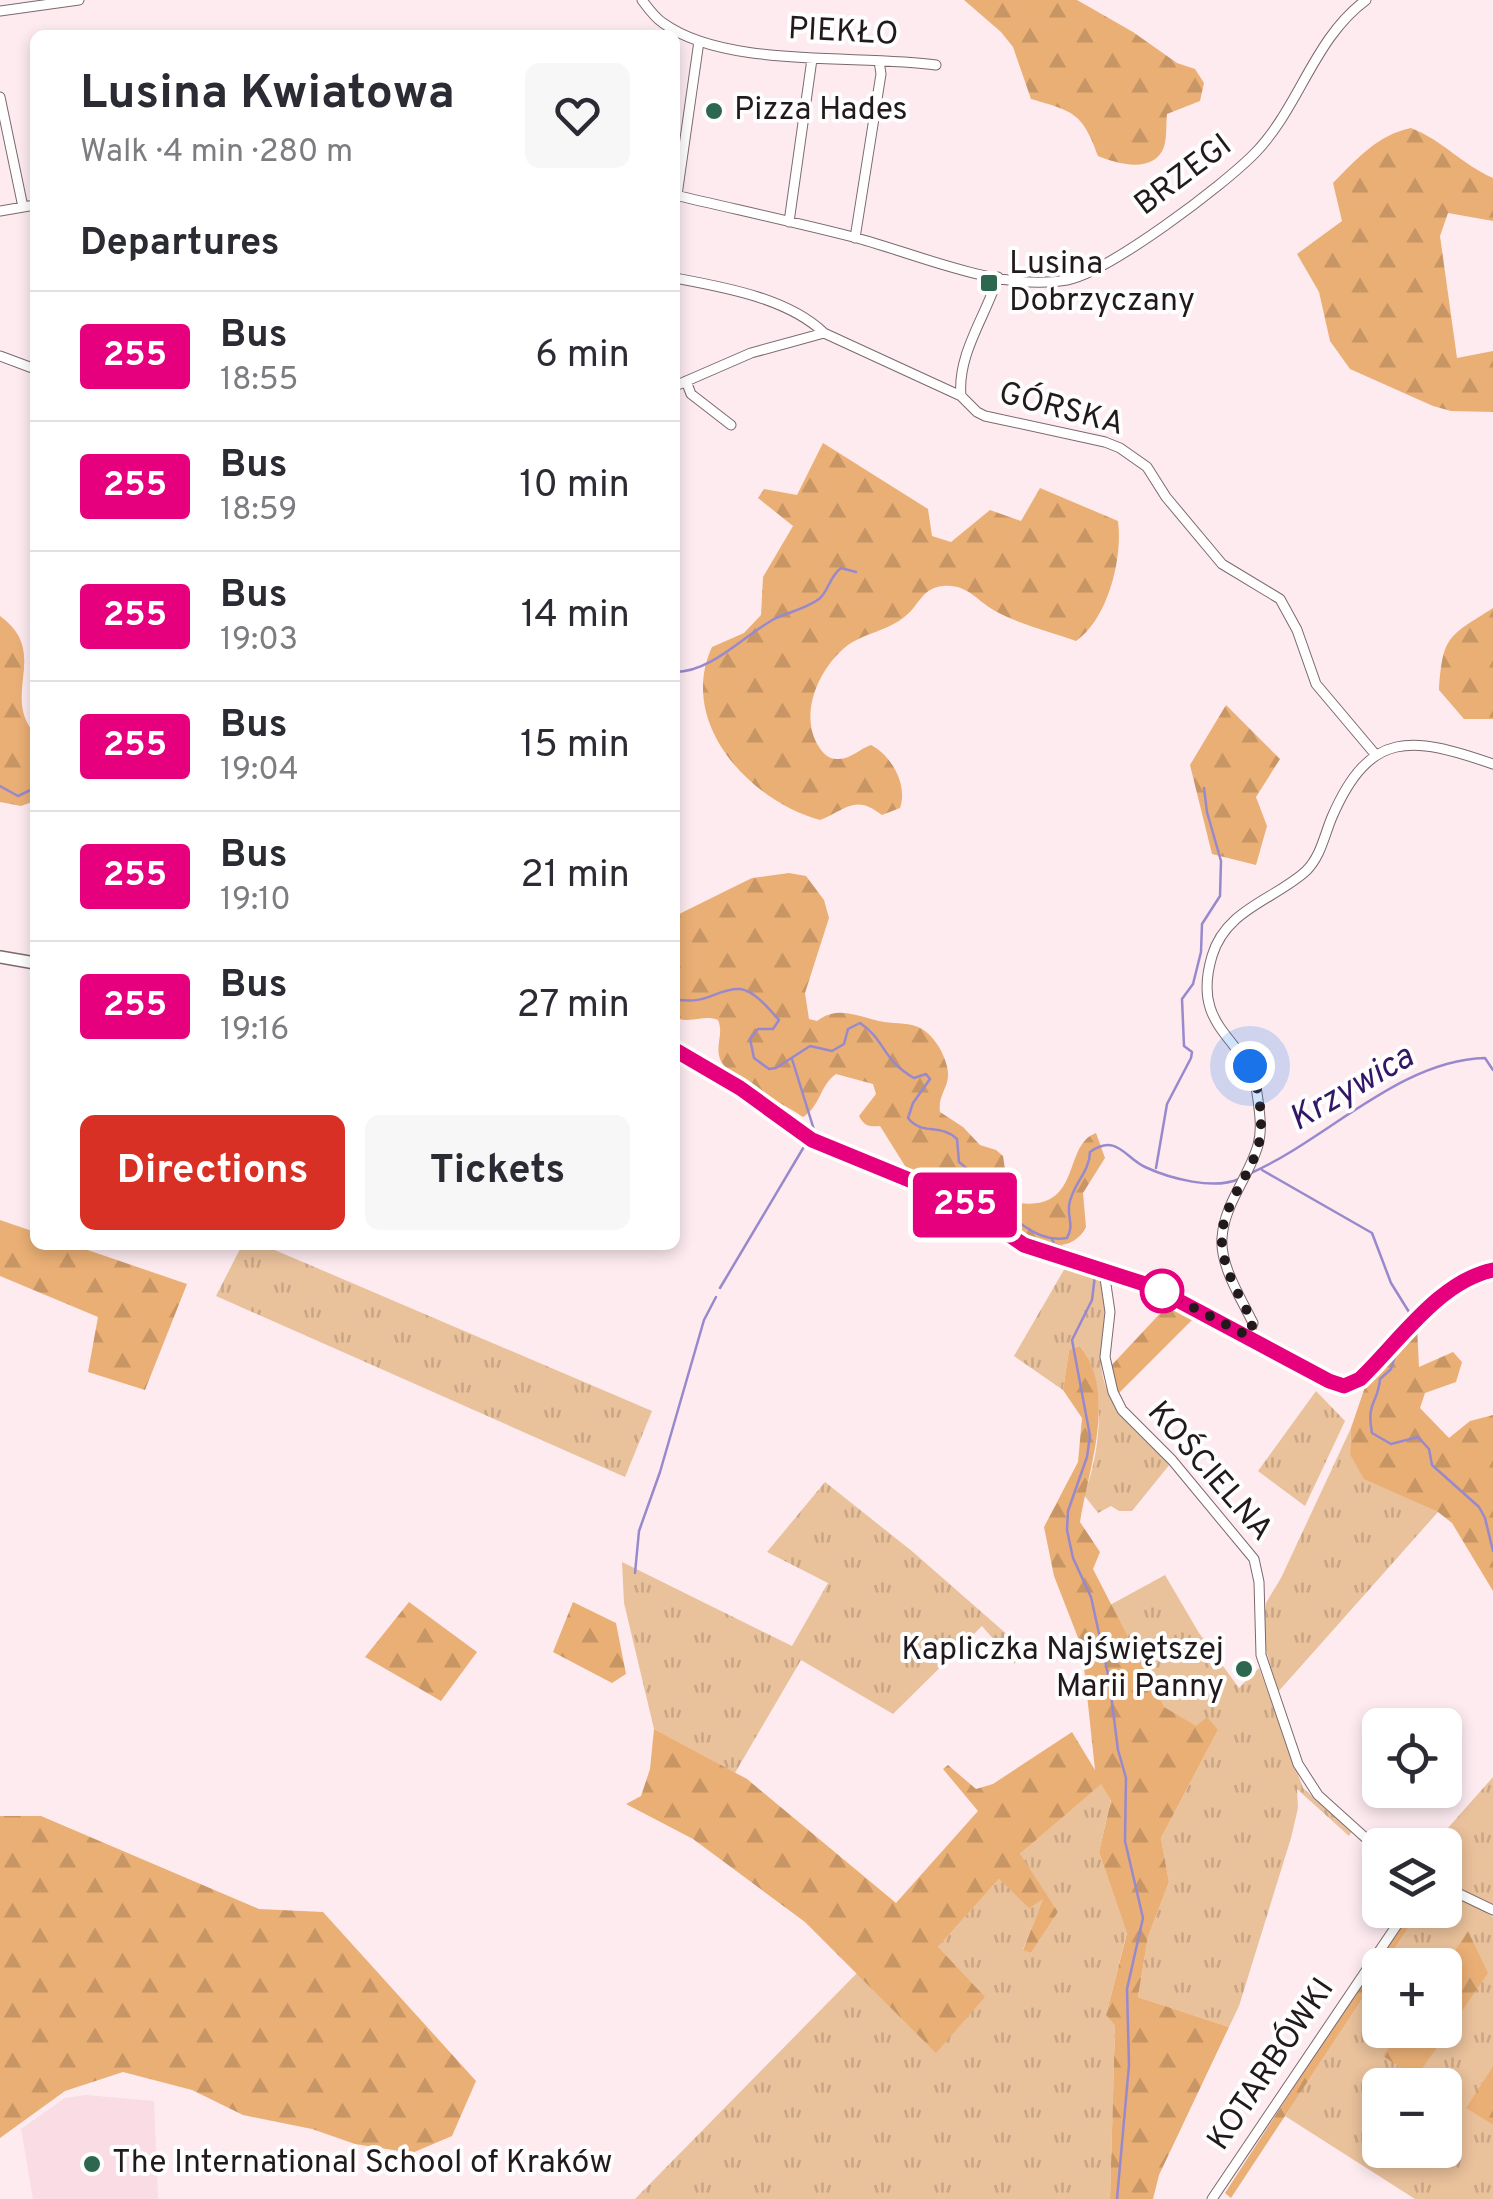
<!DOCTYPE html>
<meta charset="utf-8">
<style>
:root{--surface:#fff;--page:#f7f7f7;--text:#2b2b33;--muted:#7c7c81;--line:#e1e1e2;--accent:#d93025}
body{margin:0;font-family:Overpass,sans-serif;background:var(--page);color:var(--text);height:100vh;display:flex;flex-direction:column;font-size:38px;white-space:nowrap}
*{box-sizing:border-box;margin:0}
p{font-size:32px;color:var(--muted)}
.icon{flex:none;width:55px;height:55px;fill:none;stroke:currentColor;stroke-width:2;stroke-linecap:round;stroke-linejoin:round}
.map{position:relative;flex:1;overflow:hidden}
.panel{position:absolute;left:30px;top:30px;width:650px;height:1220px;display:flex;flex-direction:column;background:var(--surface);border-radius:15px;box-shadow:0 5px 15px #0003}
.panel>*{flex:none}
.badge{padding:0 20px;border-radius:8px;font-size:35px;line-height:65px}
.buttons{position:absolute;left:1362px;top:1708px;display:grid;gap:20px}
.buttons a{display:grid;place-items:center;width:100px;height:100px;border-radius:15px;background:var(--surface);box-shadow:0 5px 15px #0003;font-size:50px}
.you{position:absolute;width:50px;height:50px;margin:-25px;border:8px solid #fff;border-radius:50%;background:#1a73e8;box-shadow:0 0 0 15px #1a73e833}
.map>.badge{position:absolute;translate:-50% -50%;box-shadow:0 0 0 5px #fff}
h2{padding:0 50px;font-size:38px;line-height:90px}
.round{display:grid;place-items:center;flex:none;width:105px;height:105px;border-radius:15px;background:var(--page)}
.head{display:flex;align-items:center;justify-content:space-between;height:170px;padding:0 50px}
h1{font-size:48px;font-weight:700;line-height:75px}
.primary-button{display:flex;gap:20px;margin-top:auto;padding:20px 50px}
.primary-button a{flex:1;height:115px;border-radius:15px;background:var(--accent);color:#fff;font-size:40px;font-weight:700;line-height:115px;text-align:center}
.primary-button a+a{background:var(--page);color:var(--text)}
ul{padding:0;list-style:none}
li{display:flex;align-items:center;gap:30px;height:130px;padding:0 50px;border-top:2px solid var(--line)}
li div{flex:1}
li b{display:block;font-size:38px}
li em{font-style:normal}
li .badge{min-width:110px;font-weight:700;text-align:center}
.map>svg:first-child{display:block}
.built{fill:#f9dce4}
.grass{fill:url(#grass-tufts);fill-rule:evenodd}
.forest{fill:url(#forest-firs)}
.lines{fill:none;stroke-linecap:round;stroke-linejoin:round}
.stream{stroke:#9889cd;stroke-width:2.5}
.minor-casing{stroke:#7c696e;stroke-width:11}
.tertiary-casing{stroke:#7c696e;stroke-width:14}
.minor{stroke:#fff;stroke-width:9}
.tertiary{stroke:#fff;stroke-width:11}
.line-casing{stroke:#fff;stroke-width:22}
.line{stroke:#e6007e;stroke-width:15}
.walk{stroke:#21191b;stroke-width:10;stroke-dasharray:0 18}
.poi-dot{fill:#2e674f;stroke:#fefefe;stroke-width:4}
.stop-dot{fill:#fff;stroke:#e6007e;stroke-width:5}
.labels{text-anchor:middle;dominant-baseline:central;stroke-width:8;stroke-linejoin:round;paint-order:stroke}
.street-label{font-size:32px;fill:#21191b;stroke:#fefefe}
.poi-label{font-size:32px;fill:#21191b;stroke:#fefefe;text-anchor:start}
.water-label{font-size:35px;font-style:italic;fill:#341667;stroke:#fefefe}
</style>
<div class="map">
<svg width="1493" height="2199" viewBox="0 0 1493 2199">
<defs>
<pattern id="grass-tufts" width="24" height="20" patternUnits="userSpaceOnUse" patternTransform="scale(2.5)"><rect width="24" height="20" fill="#e9c19b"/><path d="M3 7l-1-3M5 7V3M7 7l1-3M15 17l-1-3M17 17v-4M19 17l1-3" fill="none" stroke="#c8a585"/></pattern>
<pattern id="forest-firs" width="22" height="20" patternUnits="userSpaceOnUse" patternTransform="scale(2.5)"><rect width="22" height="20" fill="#eaaf75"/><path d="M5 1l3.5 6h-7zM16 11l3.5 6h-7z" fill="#c89665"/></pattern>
</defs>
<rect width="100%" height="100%" fill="#fdebf0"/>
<path class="built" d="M 86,2095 L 154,2101 L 158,2199 L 33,2199 L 21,2129 L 65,2098 Z"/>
<path class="grass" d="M 242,1245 L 270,1248 L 652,1411 L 625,1477 L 216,1296 Z
M 1065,1268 L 1101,1276 C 1102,1289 1105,1302 1105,1315 C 1106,1331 1100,1347 1101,1362 C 1103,1408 1140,1435 1170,1464 L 1132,1511 L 1119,1511 L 1111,1506 L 1098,1513 L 1084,1495 C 1100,1455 1109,1381 1080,1346 L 1069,1350 L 1063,1390 L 1014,1356 Z
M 1316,1391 L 1345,1421 L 1305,1506 L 1258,1471 Z
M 1351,1428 L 1350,1455 L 1364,1478 L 1438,1512 L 1278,1692 L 1262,1636 L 1266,1603 L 1281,1578 Z
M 825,1482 L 913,1552 L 1018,1644 L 1015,1664 L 982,1626 L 893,1714 L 801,1660 L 735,1773 L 654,1729 L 624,1603 L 622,1562 L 792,1646 L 828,1583 L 767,1552 Z
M 1165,1575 L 1199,1633 L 1239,1688 L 1259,1668 L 1303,1788 L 1352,1831 L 1349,1836 L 1297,1789 L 1298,1808 L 1291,1838 L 1239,2006 L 1229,2027 L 1138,1997 L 1148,1937 L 1169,1882 L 1161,1838 L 1218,1730 L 1196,1727 L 1164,1708 L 1110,1605 Z
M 1493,1777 L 1493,1905 L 1445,1882 L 1445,1845 L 1433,1845 Z
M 1101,1783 L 1111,1799 L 1099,1852 L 1127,1932 L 1106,2015 L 1115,2026 L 1110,2199 L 635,2199 L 858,1972 L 936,2052 L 938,1947 L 999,1879 L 1044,1897 L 1023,1949 L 1031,1953 L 1058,1912 L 1019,1855 Z
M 1445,1892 L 1465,1899 L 1493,1917 L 1493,2066 L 1467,2108 L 1493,2125 L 1493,2199 L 1415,2199 L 1285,2116 L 1380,1972 L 1380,2030 L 1401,2030 L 1384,2056 L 1416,2078 L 1487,1972 L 1468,1932 L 1445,1965 L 1384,1965 L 1420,1910 L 1445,1910 ZM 1380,2085 L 1445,2085 L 1445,2150 L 1380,2150 Z"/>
<path class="forest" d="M 964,0 L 1077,0 L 1133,32 L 1177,63 L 1195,69 L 1204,83 L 1200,101 L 1167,114 C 1166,123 1167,138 1164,147 C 1154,174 1117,164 1098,156 C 1083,113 1073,111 1031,99 L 1013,47 L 1001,32 Z
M 1411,128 C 1442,140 1463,165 1493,178 L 1493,221 L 1448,213 L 1440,236 L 1457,358 L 1493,351 L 1493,412 L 1451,411 L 1433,406 L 1350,369 L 1330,341 L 1319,292 L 1297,254 L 1342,221 L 1333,183 C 1357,159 1377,135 1411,128 Z
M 823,443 L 928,509 L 932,536 L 951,542 L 990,510 L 1021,521 L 1040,488 L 1118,521 C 1123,558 1108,619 1076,641 C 1051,632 1021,625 997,612 C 977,602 969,584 943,586 C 921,588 919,607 903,618 C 885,632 859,634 842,650 C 817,673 799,716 819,747 C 823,753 828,759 837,759 C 850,760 859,749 871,745 C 892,756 908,785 900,808 L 882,815 C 855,794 847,809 820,820 C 750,801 677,723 712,647 L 744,633 L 761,615 L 763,577 L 793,526 L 758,498 L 764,489 L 797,495 Z
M 1493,608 L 1493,719 L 1464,719 L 1439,690 C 1443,635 1448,637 1493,608 Z
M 0,616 C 51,653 0,694 35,734 L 35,801 L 21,806 L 0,802 Z
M 1226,705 L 1280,759 L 1256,797 L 1267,826 L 1256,865 L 1212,854 L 1190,765 Z
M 789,873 L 806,876 L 824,900 L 829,918 L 805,993 L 809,1019 L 817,1021 C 839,1004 860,1018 884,1022 C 897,1024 910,1022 922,1029 C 933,1036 941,1048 945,1060 C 955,1086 937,1091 940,1112 L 963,1127 L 980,1145 L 996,1150 L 1003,1156 L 1008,1189 L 1019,1203 C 1083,1211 1062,1145 1096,1133 L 1105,1158 L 1083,1193 L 1086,1227 C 1065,1268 1006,1230 982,1209 C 976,1203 972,1197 965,1193 C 948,1184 928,1182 912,1172 L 905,1166 L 880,1126 C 869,1127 864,1126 859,1116 L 876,1094 L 873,1084 L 836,1074 C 820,1085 820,1107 803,1117 C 785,1104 727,1078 720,1059 C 715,1045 724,1034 718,1020 C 703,1014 690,1025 675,1017 L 675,916 L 752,878 Z
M 0,1220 L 35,1232 L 35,1245 L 73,1245 L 187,1284 L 145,1390 L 88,1372 L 98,1317 L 0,1276 Z
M 1168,1305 L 1194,1318 L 1118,1394 L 1109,1368 Z
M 1417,1326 L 1419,1367 L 1453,1352 L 1462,1362 L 1456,1382 L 1425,1393 L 1420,1408 L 1449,1438 L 1470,1421 L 1493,1415 L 1493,1591 L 1452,1523 L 1438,1512 L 1364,1479 L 1350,1455 L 1351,1428 L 1366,1384 L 1395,1347 Z
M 1080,1346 C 1118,1393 1088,1470 1080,1522 L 1100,1552 L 1093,1569 L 1164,1707 L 1196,1726 L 1207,1717 L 1218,1730 L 1161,1838 L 1169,1882 L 1148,1937 L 1138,1997 L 1229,2027 L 1159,2175 L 1153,2199 L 1110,2199 L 1115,2026 L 1106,2015 L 1127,1933 L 1099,1852 L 1111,1800 L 1101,1784 L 1020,1854 L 1058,1912 L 1031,1953 L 1023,1950 L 1043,1899 L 1029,1908 L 999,1879 L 938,1947 L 985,1997 L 936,2053 L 805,1922 L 693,1839 L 626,1804 L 641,1796 L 650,1769 L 654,1729 L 747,1779 L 896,1903 L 978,1811 L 943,1769 L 948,1765 L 976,1789 L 993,1784 L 1072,1732 L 1095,1770 L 1082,1648 L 1054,1576 L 1044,1527 L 1078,1462 L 1082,1418 L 1063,1390 L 1069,1350 Z
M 409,1602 L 477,1652 L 441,1701 L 365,1657 Z
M 573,1602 L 616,1623 L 626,1674 L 612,1683 L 553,1652 Z
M 0,1816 L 41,1816 L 259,1909 L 323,1912 L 476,2081 L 452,2136 L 412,2153 L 355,2144 L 312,2129 L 243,2115 L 192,2090 L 123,2072 L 65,2091 L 0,2138 Z
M 1409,1910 L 1420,1910 L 1384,1965 L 1380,1965 L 1380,1972 L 1231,2198 L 1225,2193 Z
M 1468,1931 L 1488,1973 L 1416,2078 L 1383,2056 L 1401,2030 L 1445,2030 L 1445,1965 Z
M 1493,2066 L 1493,2125 L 1466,2108 Z"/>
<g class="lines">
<path class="stream" d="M 675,672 C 712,672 744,635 776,618 C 790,612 807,608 819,599 C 829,591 829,577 841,568 L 856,572
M 0,786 L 18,796 L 35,788
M 675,999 C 707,1006 716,988 740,989 C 754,990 770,1010 779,1020 L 773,1029 L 758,1029 L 750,1039 L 754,1058 L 769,1069 L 776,1068 L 810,1046 L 832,1051 L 844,1044 L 848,1029 L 860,1023 C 885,1039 882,1060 914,1078 L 926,1074 L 930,1079 L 913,1103 L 908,1118 C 922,1136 940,1123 957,1139 L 959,1162 C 990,1185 1021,1246 1067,1238 C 1074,1226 1068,1219 1069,1206 C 1071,1186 1090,1172 1090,1152 C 1117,1133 1125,1158 1145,1167 C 1171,1179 1214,1190 1239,1179
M 792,1059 L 815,1133
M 1156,1168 L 1167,1104 L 1191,1058 L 1192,1052 L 1184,1046 L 1182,999 L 1193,984 L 1201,952 L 1202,924 L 1220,896 L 1221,861 L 1207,812 L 1204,788
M 1262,1170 L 1372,1233 L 1391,1283 L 1409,1312 L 1409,1319
M 1251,1173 C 1326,1140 1400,1060 1485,1058 L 1493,1070
M 1052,1239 L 1054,1244 L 1092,1258 L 1095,1262
M 1095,1275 L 1092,1300 L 1072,1340 L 1090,1436 L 1087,1457 L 1068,1511 L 1067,1530 L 1073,1558 L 1091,1597 L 1109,1679 L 1118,1750 L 1126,1778 L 1125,1841 L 1143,1918 L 1127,1989 L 1129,2065 L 1117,2199
M 720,1288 L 805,1145
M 1398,1346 L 1391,1369 L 1380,1379 C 1378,1404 1366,1401 1372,1433 L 1391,1444 L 1418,1437 L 1429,1449 L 1432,1465 L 1479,1507 L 1485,1518 L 1493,1551
M 635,1573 L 639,1531 L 660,1472 L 704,1320 L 716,1297"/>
<defs>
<path id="minor" d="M 642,0 C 648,8 654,17 663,23 C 726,69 861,54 936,65
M 0,11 L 79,0
M 0,97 L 23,207
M 675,195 C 734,209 794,222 853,237 C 918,254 999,292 1067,280 C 1109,272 1224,185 1255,153 C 1299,108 1314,38 1366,0
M 677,195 L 699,41
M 0,211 L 35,205
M 789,222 L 812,59
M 855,238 L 881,74 L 879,61
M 675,278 C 723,287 788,298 824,333 L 961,396 L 977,412 L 985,416 L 1105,442 L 1120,448 L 1147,467 L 1166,497 L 1222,564 L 1280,599 L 1297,630 L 1316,684 L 1375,754
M 0,356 L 35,369
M 686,381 L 691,394 L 731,425
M 675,386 L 751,353 L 824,333
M 961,396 C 957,354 986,316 998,277
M 1104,1271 L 1110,1312 L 1105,1357 L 1113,1392 L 1122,1410 L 1172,1460 L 1254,1559 L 1259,1582 L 1261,1655 L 1298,1764 L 1318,1795 L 1380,1851
M 1248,1336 L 1253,1323 C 1241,1298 1220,1266 1222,1238 C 1224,1204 1249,1177 1258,1145 C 1262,1131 1260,1115 1258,1100 C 1252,1036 1189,1034 1212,956 C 1226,909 1274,900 1306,871 C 1321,856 1324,836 1332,817 C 1370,729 1412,736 1493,764
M 1445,1887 L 1493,1910
M 1212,2199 L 1407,1910"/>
<path id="tertiary" d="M 0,957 L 35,963
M 675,1050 L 740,1088 L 812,1140 L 956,1199 L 1024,1245 L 1151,1286 L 1329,1381 L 1344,1386 L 1360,1379 C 1398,1343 1439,1282 1493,1270"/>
</defs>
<use href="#minor" class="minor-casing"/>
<use href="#tertiary" class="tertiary-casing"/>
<use href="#minor" class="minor"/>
<use href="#tertiary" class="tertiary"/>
</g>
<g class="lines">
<defs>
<path id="line" d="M 675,1050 L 740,1088 L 812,1140 L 956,1199 L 1024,1245 L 1151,1286 L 1329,1381 L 1344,1386 L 1360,1379 C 1398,1343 1439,1281 1493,1270"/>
</defs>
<use href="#line" class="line-casing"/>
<use href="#line" class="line"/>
<path class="walk" d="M 1162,1291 L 1248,1336 L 1253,1323 C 1241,1298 1224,1272 1222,1244 C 1219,1207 1251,1177 1259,1143 C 1264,1119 1259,1089 1250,1066"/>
</g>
<g class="poi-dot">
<circle cx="714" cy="111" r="10"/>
<rect x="979" y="273" width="20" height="20" rx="5"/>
<circle cx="1244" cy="1669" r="10"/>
<circle cx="92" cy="2164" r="10"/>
</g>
<circle class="stop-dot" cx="1162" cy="1291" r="20"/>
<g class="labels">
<g class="street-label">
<text transform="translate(843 33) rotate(3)">PIEKŁO</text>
<text transform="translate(1184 176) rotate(-37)">BRZEGI</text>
<text transform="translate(1061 410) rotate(15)">GÓRSKA</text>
<text transform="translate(1209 1472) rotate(49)">KOŚCIELNA</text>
<text transform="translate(1272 2065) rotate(-56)">KOTARBÓWKI</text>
</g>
<g class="poi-label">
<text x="734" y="111">Pizza Hades</text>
<text x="1009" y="265">Lusina<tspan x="1009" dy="37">Dobrzyczany</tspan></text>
<text x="1224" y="1651" text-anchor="end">Kapliczka Najświętszej<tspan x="1224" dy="37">Marii Panny</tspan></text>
<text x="112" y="2164">The International School of Kraków</text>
</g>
<g class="water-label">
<text transform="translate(1352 1089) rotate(-30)">Krzywica</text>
</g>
</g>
</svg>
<div class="buttons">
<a><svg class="icon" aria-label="locate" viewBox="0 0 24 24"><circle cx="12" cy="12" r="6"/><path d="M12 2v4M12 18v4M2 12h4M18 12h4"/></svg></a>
<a><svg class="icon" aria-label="layers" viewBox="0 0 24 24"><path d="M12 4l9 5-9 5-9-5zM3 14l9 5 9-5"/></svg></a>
<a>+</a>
<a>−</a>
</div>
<div class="you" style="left:1250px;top:1066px"></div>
<b class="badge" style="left:965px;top:1205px;background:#e6007e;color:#fff">255</b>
<section class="panel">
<div class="head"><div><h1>Lusina Kwiatowa</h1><p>Walk · 4 min · 280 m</p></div><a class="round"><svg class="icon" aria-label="heart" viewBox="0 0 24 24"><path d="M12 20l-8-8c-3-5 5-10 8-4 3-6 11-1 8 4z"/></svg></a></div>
<h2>Departures</h2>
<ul>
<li><span class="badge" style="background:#e6007e;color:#fff">255</span><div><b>Bus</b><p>18:55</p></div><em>6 min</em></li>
<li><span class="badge" style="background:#e6007e;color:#fff">255</span><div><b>Bus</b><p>18:59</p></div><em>10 min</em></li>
<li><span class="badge" style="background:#e6007e;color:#fff">255</span><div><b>Bus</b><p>19:03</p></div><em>14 min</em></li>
<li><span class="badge" style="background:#e6007e;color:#fff">255</span><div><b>Bus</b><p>19:04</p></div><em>15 min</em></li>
<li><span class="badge" style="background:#e6007e;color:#fff">255</span><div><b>Bus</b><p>19:10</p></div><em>21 min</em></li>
<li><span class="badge" style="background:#e6007e;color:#fff">255</span><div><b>Bus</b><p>19:16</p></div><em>27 min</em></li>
</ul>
<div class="primary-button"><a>Directions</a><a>Tickets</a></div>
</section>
</div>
